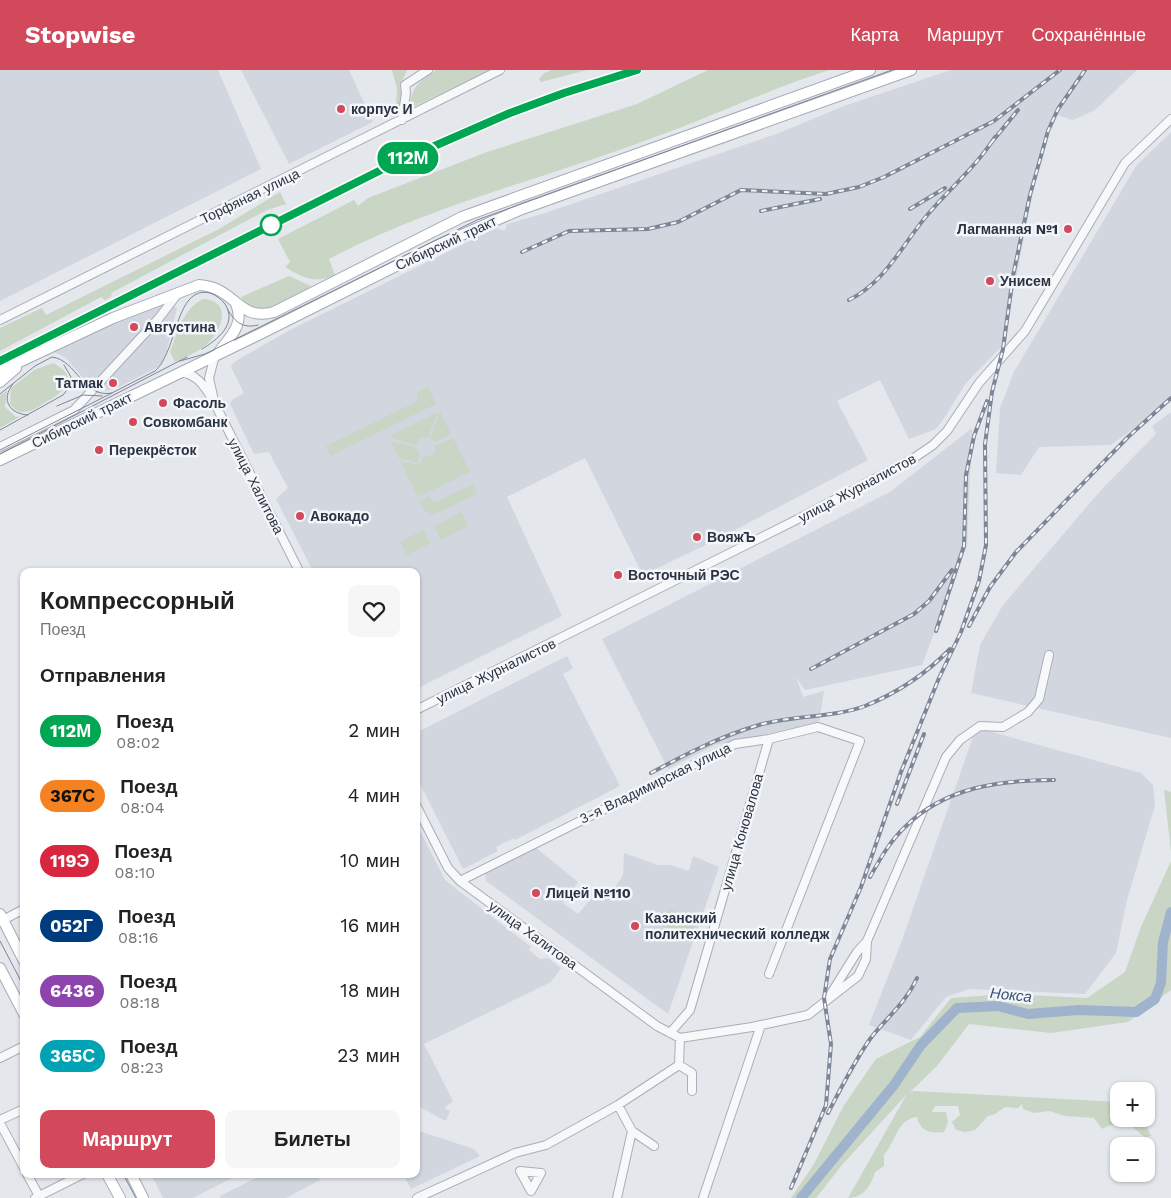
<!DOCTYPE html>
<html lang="ru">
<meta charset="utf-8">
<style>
:root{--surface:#fff;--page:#f6f6f6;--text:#222;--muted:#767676;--accent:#d1495b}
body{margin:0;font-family:"Work Sans",sans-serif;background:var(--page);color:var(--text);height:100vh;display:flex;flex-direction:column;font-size:19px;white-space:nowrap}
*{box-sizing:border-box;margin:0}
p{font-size:16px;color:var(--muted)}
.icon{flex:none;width:28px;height:28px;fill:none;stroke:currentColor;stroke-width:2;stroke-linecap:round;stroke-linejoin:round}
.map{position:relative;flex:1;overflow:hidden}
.side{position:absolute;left:20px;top:498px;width:400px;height:610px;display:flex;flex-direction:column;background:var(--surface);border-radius:10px;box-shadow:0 1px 4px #0004}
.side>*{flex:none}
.badge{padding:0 10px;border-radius:16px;font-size:18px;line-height:32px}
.fabs{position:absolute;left:1110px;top:1012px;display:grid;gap:10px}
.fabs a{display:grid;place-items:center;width:45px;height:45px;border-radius:10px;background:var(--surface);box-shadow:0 1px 4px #0004;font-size:25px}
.map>.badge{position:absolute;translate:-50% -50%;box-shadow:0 0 0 2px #fff}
h2{padding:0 20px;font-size:19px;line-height:45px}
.round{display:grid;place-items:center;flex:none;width:52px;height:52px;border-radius:10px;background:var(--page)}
.head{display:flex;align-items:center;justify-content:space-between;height:85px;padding:0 20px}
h1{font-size:24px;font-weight:600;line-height:38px}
.action{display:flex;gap:10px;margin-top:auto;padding:10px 20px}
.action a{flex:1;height:58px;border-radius:10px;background:var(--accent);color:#fff;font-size:20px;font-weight:600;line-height:58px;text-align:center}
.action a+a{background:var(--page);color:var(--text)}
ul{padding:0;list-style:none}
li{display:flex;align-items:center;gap:15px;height:65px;padding:0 20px}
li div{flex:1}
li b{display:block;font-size:19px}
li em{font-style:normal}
li .badge{min-width:55px;font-weight:700;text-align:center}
header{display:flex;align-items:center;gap:30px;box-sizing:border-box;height:70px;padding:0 25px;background:var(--accent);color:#fff}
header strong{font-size:24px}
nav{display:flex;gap:28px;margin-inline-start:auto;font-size:18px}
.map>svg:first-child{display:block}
.built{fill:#d2d6de}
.green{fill:#c9d6c5}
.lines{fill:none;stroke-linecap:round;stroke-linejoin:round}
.river{stroke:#9fb4cc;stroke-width:10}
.minor-casing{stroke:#a9aeb7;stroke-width:10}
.major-casing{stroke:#a3abb8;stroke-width:12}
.minor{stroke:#f7f8fa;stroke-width:8}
.major{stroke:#fff;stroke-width:10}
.tram{stroke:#7d8696;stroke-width:1}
.rail-casing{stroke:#7d8696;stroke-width:4}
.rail{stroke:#f4f6f9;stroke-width:2;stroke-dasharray:5.5;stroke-linecap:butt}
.line-casing{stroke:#fff;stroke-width:11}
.line{stroke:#00a651;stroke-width:8}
.poi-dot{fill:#d1495b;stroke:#f4f6f9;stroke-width:2}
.stop-dot{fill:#fff;stroke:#00a651;stroke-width:2.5}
.labels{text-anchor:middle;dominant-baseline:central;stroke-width:5;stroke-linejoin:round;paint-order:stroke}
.poi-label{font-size:14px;font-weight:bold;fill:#2b3445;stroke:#f4f6f9;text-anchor:start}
.street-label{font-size:14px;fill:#2b3445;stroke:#f4f6f9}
.water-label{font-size:15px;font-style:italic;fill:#34527a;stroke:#f4f6f9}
</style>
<header>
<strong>Stopwise</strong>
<nav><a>Карта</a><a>Маршрут</a><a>Сохранённые</a></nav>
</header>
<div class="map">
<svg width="1171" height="1128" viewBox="0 0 1171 1128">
<rect width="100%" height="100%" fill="#e4e7ec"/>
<path class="built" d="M 0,0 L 218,0 L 261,99 L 0,231 Z
M 241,0 L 349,0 L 373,52 L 289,94 Z
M 951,0 L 1137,0 L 1095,40 L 1073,50 L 1054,44 L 1042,76 L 1003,275 L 966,313 L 941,353 L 934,360 L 909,369 L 880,310 L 837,331 L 868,390 L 718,469 L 643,505 L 585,388 L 507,427 L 562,546 L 416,619 L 416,501 L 313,501 L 276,429 L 288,418 L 269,382 L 254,384 L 230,334 L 232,330 L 244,323 L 231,297 L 234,292 L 290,260 L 496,158 L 505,161 L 507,154 L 545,143 L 779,63 L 844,36 Z
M 1171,62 L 1171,331 L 1111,375 L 1039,377 L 1021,405 L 996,403 L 1000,338 L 1014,302 L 1136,96 Z
M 164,231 L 177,238 L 165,288 L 158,297 L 119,317 L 106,321 L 87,313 L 66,288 L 52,281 Z
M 1171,342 L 1171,668 L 971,623 L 980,575 L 1003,535 L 1101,420 L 1156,364 L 1152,356 Z
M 972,358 L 967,475 L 922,595 L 805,620 L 796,607 L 803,627 L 824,621 L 819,653 L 715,675 L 668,699 L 602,569 L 890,422 Z
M 567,586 L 573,598 L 563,604 L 620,716 L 515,770 L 514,768 L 496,777 L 498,781 L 463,799 L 416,706 L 416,663 Z
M 981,659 L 1141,703 L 1153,715 L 1155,735 L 1127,830 L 1116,883 L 1085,924 L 970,919 L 946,927 L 911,970 L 869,955 L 901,873 L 974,664 Z
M 416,753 L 445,810 L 531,877 L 529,880 L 540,889 L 548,888 L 561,898 L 551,912 L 424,974 L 453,1031 L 444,1038 L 450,1041 L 446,1051 L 416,1035 Z
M 535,777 L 578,812 L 563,833 L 578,844 L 591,829 L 615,817 L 623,805 L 624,783 L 658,795 L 670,795 L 689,801 L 693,786 L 719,797 L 668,944 L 486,811 L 485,803 Z
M 416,1060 L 474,1079 L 480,1086 L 411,1119 L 403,1104 L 416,1104 Z
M 151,1104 L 240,1104 L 193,1128 L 163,1128 Z
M 264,1104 L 316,1104 L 320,1110 L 286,1128 L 220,1128 L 220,1126 Z"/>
<path class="green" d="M 392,0 L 407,0 L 401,13 L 401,36 L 396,38 L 397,19 Z
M 436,0 L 491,0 L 409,39 C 412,16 418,13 436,0 Z
M 551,0 L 587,0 L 541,12 L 539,9 L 543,4 Z
M 708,0 L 829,0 C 770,19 714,46 655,67 C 547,108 431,135 329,189 L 335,205 C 317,214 302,208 285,197 L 290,192 L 278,169 L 354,130 L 358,136 L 368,128 L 487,82 L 637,34 Z
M 280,122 L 286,134 L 267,140 L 111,223 L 112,226 L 105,230 L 101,227 L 0,281 L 0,258 L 42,238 L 46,245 L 219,159 Z
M 289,206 L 311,216 L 304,222 L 269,240 L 249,238 L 241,227 Z
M 203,229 C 234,231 221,262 206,275 C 198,282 185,287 175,292 L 170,282 C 178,262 182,240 203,229 Z
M 53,293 C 82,308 63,323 44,333 C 38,337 30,343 22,342 C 16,342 14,338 10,334 L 11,318 L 34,300 Z
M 428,317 L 436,334 L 331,386 L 326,376 L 418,331 L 417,322 Z
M 7,320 L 5,337 L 16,347 L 21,346 L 0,358 L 0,326 Z
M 438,342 L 428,367 L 420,368 L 416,375 L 390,368 L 393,364 Z
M 440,342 L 451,364 L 435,372 L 430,368 Z
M 453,368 L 470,402 L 418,427 L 400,391 L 420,395 L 423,387 L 433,385 L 436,375 Z
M 390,371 L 415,377 L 420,386 L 418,393 L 399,388 Z
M 473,414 L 477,424 L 433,445 L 425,441 L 420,431 L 429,426 L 434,433 Z
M 461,442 L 468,456 L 441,470 L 434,456 Z
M 423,460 L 430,473 L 407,485 L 400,472 Z
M 1164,720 L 1171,722 L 1171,782 Z
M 1171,791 L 1171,920 L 1128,952 L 1051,963 L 969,954 L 937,996 L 909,1023 L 913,1021 L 1119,1032 L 1119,1049 L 1143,1049 L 1151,1066 L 1145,1068 L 1133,1057 L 1130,1050 C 1121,1055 1112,1053 1102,1059 L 1094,1048 L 1065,1046 L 1049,1041 L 1034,1043 L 1023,1039 L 1022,1034 L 1018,1038 L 1005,1037 L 995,1044 L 988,1046 L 975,1060 L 965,1062 L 956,1060 L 952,1052 L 960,1045 L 958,1036 L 935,1036 L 932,1042 L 946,1042 L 948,1052 L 944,1062 C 930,1064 920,1061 917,1047 C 897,1049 895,1073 884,1085 L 884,1096 L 875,1102 C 871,1116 863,1128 848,1128 L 907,1024 L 842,1095 L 816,1128 L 791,1128 L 814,1094 L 844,1035 L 876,989 L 920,967 L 951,928 L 1006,924 L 1087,928 L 1125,902 L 1141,857 Z
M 669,838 L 696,854 L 687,870 L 660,854 Z"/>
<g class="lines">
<path class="river" d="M 801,1128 L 894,1015 L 921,975 L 957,938 L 998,936 L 1028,944 L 1079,940 L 1136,942 L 1155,929 L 1161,913 L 1163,872 L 1171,842"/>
<defs>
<path id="minor" d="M 402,50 L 406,23 L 405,15 L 428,0
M 0,250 L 500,0
M 181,302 C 198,305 204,316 213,330 L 299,501
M 213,326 L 209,308 L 215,285
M 0,377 L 74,340 L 159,248 L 179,222
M 416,640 L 796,450 L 914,388 L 933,375 L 947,361 L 979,313 L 1025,261 L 1125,93 L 1171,49
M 416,735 L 448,798 L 460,811 L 657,956 L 680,968
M 460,811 L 735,674 L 769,669 L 818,657 L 860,671 L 769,904
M 3,850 L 24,839
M 827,930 L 857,882 L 867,871 L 946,687 L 960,670 L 980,656 L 1003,657 L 1028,642 L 1039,629 L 1049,585
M 670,963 L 690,940 L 769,669
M 680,968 L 752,957 L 808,945 L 858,906 L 866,889 L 867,871
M 0,988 L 24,976
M 679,995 L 692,1003 L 692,1021
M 0,1050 L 24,1039
M 0,1053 L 24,1098
M 632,1061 L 654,1076
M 520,1101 L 541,1103 L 531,1121 Z
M 27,1104 L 39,1126
M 35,1128 L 83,1104
M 417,1128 L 515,1083 L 546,1075 L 618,1035 L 679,995 L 680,968
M 617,1128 L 632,1061 L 618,1035
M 703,1128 L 761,955"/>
<path id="major" d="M 219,282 C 230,267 245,254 236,234
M 0,301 L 113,248 L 199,215 C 236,217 237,252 274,242 L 462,147 L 870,0
M 0,312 L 16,298
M 0,390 L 256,266 L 438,175 L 522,139 L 911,0
M 0,844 L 24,891
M 0,898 L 24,944
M 107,1104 L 120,1128
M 131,1104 L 143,1128"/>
</defs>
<use href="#minor" class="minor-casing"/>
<use href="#major" class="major-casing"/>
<use href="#minor" class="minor"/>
<use href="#major" class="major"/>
<path class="tram" d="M 228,240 C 235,252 243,259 258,255
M 180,291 L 205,284 L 477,150 L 892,0
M 13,314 C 0,330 10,344 28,345
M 0,324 L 35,296 L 52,287 C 77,290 83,329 112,323
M 57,336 L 83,325 L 102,326
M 0,360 L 63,325 L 67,320 L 71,307 L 64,295
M 0,380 L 155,301 C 178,281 175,215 210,223 C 216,225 221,229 225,234 C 238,254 217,270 202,279
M 0,384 L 187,287
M 0,871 L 24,917
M 123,1104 L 136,1128"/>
<defs>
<path id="rail" d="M 991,73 L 1018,40
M 910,139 L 945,118
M 761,141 L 820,129
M 522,182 L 569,161 L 648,159 L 678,152 L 741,120 L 826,124 L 859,117 L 884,107 L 994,51 L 1060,0
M 849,230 C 887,211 902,174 929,143 C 951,117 976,97 995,67
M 0,291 L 391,95 L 493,50 L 564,23 L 637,0
M 969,556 L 990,517 L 1016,482 L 1128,367 L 1171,328
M 936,561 L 964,476 L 966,405 L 974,366 L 987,331
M 811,599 L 914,544 L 929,531 L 952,500
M 651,703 C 686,684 721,666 759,655 C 792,645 833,648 865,636 C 897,623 926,604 950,579
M 897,734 L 924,664
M 870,807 C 880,789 890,771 905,757 C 945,717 1000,710 1054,710
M 828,1043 C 841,1018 854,992 870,969 C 886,948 906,933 917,908
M 791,1118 L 826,1035 L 831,974 L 824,928 L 830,889 L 861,817 L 901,702 L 939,608 L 961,562 L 979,511 L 986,475 L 985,374 L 992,322 L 1003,279 L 1013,206 L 1030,125 L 1048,61 L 1058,39 L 1085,0"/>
</defs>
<use href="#rail" class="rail-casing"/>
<use href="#rail" class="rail"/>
</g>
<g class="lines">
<defs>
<path id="line" d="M 0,291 L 391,95 L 510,43 L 564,23 L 637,0"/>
</defs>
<use href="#line" class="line-casing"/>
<use href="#line" class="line"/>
</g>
<g class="poi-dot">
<circle cx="341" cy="39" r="5"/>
<circle cx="1068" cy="159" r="5"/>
<circle cx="990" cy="211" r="5"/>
<circle cx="134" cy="257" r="5"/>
<circle cx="113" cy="313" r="5"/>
<circle cx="163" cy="333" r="5"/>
<circle cx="133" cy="352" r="5"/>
<circle cx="99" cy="380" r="5"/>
<circle cx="300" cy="446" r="5"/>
<circle cx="697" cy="467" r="5"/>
<circle cx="618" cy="505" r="5"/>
<circle cx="536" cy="823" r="5"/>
<circle cx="635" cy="856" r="5"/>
</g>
<circle class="stop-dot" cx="271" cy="155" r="10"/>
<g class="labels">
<g class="poi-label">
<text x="351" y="39">корпус И</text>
<text x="1058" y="159" text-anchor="end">Лагманная №1</text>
<text x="1000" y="211">Унисем</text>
<text x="144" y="257">Августина</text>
<text x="103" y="313" text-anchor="end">Татмак</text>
<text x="173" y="333">Фасоль</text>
<text x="143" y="352">Совкомбанк</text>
<text x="109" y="380">Перекрёсток</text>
<text x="310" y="446">Авокадо</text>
<text x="707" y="467">ВояжЪ</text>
<text x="628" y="505">Восточный РЭС</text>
<text x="546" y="823">Лицей №110</text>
<text x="645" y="848">Казанский<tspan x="645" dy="16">политехнический колледж</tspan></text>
</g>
<g class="street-label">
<text transform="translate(250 126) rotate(-26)">Торфяная улица</text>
<text transform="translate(446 173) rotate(-25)">Сибирский тракт</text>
<text transform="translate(82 350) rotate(-26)">Сибирский тракт</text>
<text transform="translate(256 416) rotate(63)">улица Халитова</text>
<text transform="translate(857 418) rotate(-28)">улица Журналистов</text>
<text transform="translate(496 601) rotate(-26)">улица Журналистов</text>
<text transform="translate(655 713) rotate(-26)">3-я Владимирская улица</text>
<text transform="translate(742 762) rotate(-74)">улица Коновалова</text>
<text transform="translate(533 865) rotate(36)">улица Халитова</text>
</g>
<g class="water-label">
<text transform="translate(1011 925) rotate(6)">Нокса</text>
</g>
</g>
</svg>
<div class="fabs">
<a>+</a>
<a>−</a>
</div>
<b class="badge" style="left:408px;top:88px;background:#00a651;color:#fff">112М</b>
<section class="side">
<div class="head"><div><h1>Компрессорный</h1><p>Поезд</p></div><a class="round"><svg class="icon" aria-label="heart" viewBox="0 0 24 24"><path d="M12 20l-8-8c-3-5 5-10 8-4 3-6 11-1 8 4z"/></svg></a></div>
<h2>Отправления</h2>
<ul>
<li><span class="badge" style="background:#00a651;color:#fff">112М</span><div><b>Поезд</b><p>08:02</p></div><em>2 мин</em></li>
<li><span class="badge" style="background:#f58220;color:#111">367С</span><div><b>Поезд</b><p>08:04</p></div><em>4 мин</em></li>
<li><span class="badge" style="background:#d7263d;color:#fff">119Э</span><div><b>Поезд</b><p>08:10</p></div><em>10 мин</em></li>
<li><span class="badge" style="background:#003b80;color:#fff">052Г</span><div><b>Поезд</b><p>08:16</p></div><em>16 мин</em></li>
<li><span class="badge" style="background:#8e44ad;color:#fff">6436</span><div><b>Поезд</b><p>08:18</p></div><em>18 мин</em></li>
<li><span class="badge" style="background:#00a3b4;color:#fff">365С</span><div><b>Поезд</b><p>08:23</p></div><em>23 мин</em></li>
</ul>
<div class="action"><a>Маршрут</a><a>Билеты</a></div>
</section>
</div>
